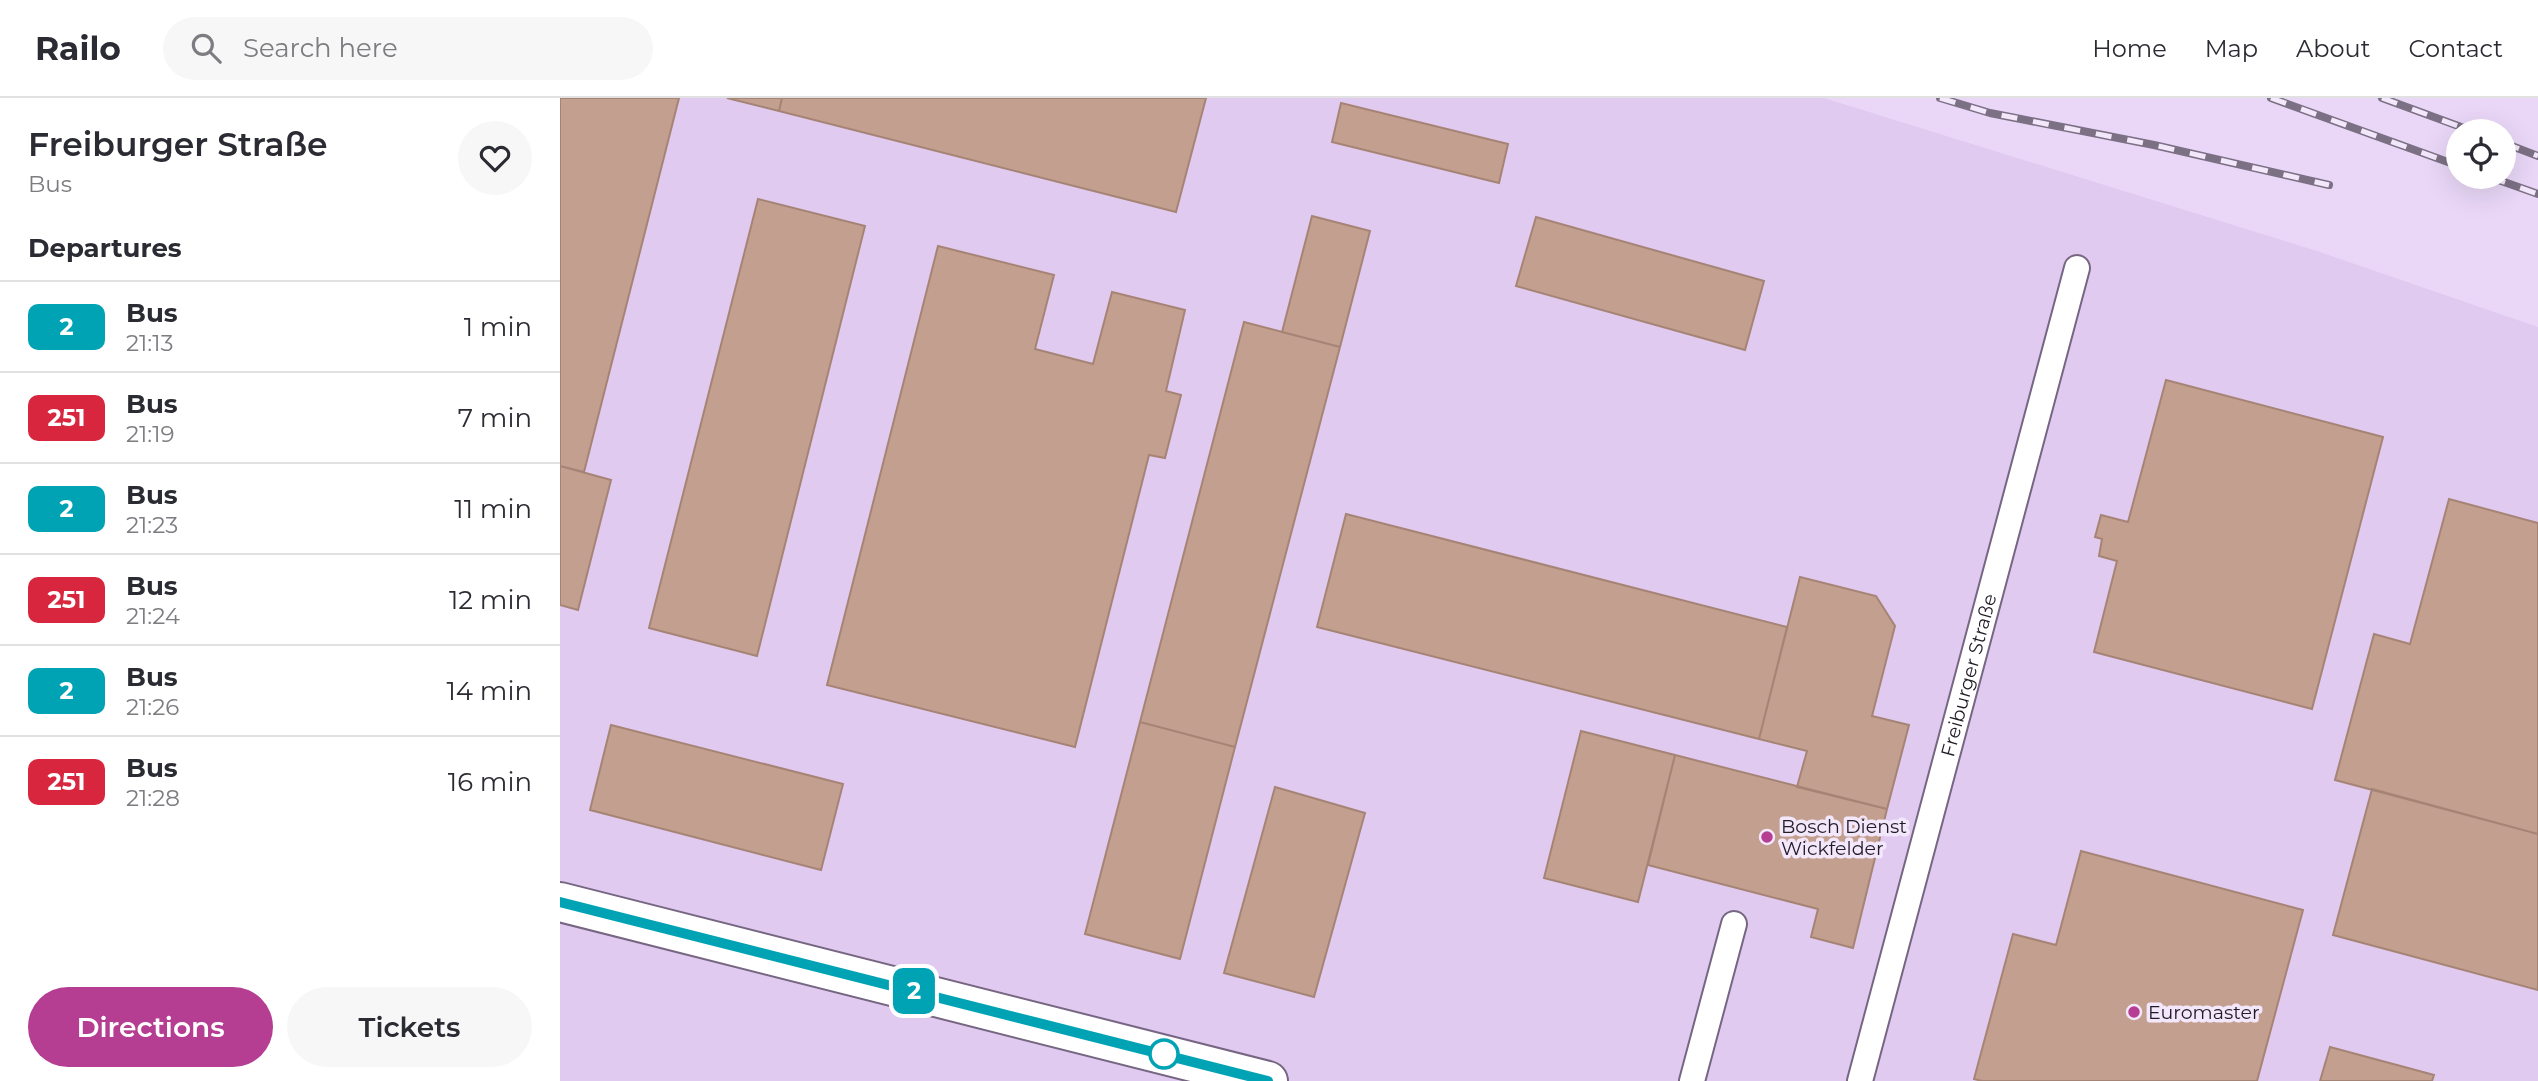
<!DOCTYPE html>
<meta charset="utf-8">
<style>
:root{--surface:#fff;--page:#f7f7f7;--text:#2b2b33;--muted:#7c7c81;--line:#e1e1e2;--accent:#b53d92}
body{margin:0;font-family:Montserrat,sans-serif;background:var(--page);color:var(--text);height:100vh;display:flex;flex-direction:column;font-size:26px;white-space:nowrap}
*{box-sizing:border-box;margin:0}
p{font-size:23px;color:var(--muted)}
.icon{flex:none;width:38px;height:38px;fill:none;stroke:currentColor;stroke-width:2;stroke-linecap:round;stroke-linejoin:round}
.map{position:relative;flex:1;overflow:hidden}
.panel{display:flex;flex-direction:column;background:var(--surface);width:560px}
.panel>*{flex:none}
.badge{padding:0 14px;border-radius:10px;font-size:24px;line-height:46px}
.fabs{position:absolute;left:1886px;top:21px;display:grid;gap:14px}
.fabs a{display:grid;place-items:center;width:70px;height:70px;border-radius:50%;background:var(--surface);box-shadow:0 7px 28px #0002;font-size:35px}
.map>.badge{position:absolute;translate:-50% -50%;box-shadow:0 0 0 4px #fff}
h2{padding:0 28px;font-size:26px;line-height:63px}
.round{display:grid;place-items:center;flex:none;width:74px;height:74px;border-radius:37px;background:var(--page)}
.overview{display:flex;align-items:center;justify-content:space-between;height:119px;padding:0 28px}
h1{font-size:33px;font-weight:600;line-height:52px}
.action{display:flex;gap:14px;margin-top:auto;padding:14px 28px}
.action a{flex:1;height:80px;border-radius:42px;background:var(--accent);color:#fff;font-size:28px;font-weight:600;line-height:80px;text-align:center}
.action a+a{background:var(--page);color:var(--text)}
ul{padding:0;list-style:none}
li{display:flex;align-items:center;gap:21px;height:91px;padding:0 28px;border-top:2px solid var(--line)}
li div{flex:1}
li b{display:block;font-size:26px}
li em{font-style:normal}
li .badge{min-width:77px;font-weight:700;text-align:center}
header{display:flex;align-items:center;gap:42px;box-sizing:border-box;height:98px;padding:0 35px;background:var(--surface);border-bottom:2px solid var(--line)}
header strong{font-size:33px}
nav{display:flex;gap:38px;margin-inline-start:auto;font-size:24px}
.search{width:490px;height:63px;background:var(--page);display:flex;align-items:center;gap:18px;box-sizing:border-box;padding:0 24px;border-radius:38px;color:var(--muted);font-size:26px}
main{display:flex;flex:1;min-height:0}
.map>svg:first-child{display:block}
.built{fill:#e0caf0}
.building{fill:#c39f90;stroke:#a68475;stroke-width:2}
.lines{fill:none;stroke-linecap:round;stroke-linejoin:round}
.service-casing{stroke:#766682;stroke-width:28}
.minor-casing{stroke:#766682;stroke-width:42}
.service{stroke:#fff;stroke-width:24}
.minor{stroke:#fff;stroke-width:38}
.rail-casing{stroke:#7c7085;stroke-width:8}
.rail{stroke:#f3e8fb;stroke-width:5;stroke-dasharray:16;stroke-linecap:butt}
.line-casing{stroke:#fff;stroke-width:16}
.line{stroke:#00a3b4;stroke-width:10}
.poi-dot{fill:#b53d92;stroke:#f3e8fb;stroke-width:2.5}
.stop-dot{fill:#fff;stroke:#00a3b4;stroke-width:3.5}
.labels{text-anchor:middle;dominant-baseline:central;stroke-width:7;stroke-linejoin:round;paint-order:stroke}
.street-label{font-size:19px;fill:#211b26;stroke:#f3e8fb}
.poi-label{font-size:19px;fill:#211b26;stroke:#f3e8fb;text-anchor:start}
</style>
<header>
<strong>Railo</strong>
<div class="search"><svg class="icon" aria-label="search" viewBox="0 0 24 24"><circle cx="10" cy="10" r="6"/><path d="M15 15l6 6"/></svg>Search here</div>
<nav><a>Home</a><a>Map</a><a>About</a><a>Contact</a></nav>
</header>
<main>
<section class="panel">
<div class="overview"><div><h1>Freiburger Straße</h1><p>Bus</p></div><a class="round"><svg class="icon" aria-label="heart" viewBox="0 0 24 24"><path d="M12 20l-8-8c-3-5 5-10 8-4 3-6 11-1 8 4z"/></svg></a></div>
<h2>Departures</h2>
<ul>
<li><span class="badge" style="background:#00a3b4;color:#fff">2</span><div><b>Bus</b><p>21:13</p></div><em>1 min</em></li>
<li><span class="badge" style="background:#d7263d;color:#fff">251</span><div><b>Bus</b><p>21:19</p></div><em>7 min</em></li>
<li><span class="badge" style="background:#00a3b4;color:#fff">2</span><div><b>Bus</b><p>21:23</p></div><em>11 min</em></li>
<li><span class="badge" style="background:#d7263d;color:#fff">251</span><div><b>Bus</b><p>21:24</p></div><em>12 min</em></li>
<li><span class="badge" style="background:#00a3b4;color:#fff">2</span><div><b>Bus</b><p>21:26</p></div><em>14 min</em></li>
<li><span class="badge" style="background:#d7263d;color:#fff">251</span><div><b>Bus</b><p>21:28</p></div><em>16 min</em></li>
</ul>
<div class="action"><a>Directions</a><a>Tickets</a></div>
</section>
<div class="map">
<svg width="1978" height="983" viewBox="0 0 1978 983">
<rect width="100%" height="100%" fill="#ead7f8"/>
<path class="built" d="M 0,0 L 1264,0 L 1757,153 L 1978,229 L 1978,983 L 0,983 Z"/>
<path class="building" d="M 0,0 L 119,0 L 24,374 L 0,368 Z
M 167,0 L 222,0 L 219,13 Z
M 222,0 L 646,0 L 616,114 L 219,13 Z
M 781,5 L 948,46 L 939,85 L 772,44 Z
M 198,101 L 305,128 L 197,558 L 89,530 Z
M 752,118 L 810,133 L 780,249 L 722,234 Z
M 976,119 L 1204,183 L 1185,252 L 956,188 Z
M 378,148 L 494,177 L 475,251 L 533,266 L 552,194 L 625,212 L 606,293 L 621,297 L 605,360 L 589,357 L 515,649 L 267,587 Z
M 684,224 L 780,249 L 675,649 L 580,624 Z
M 1606,282 L 1823,339 L 1752,611 L 1534,554 L 1557,463 L 1539,458 L 1542,441 L 1535,439 L 1541,417 L 1568,424 Z
M 0,368 L 51,382 L 18,512 L 0,507 Z
M 1889,401 L 1978,425 L 1978,736 L 1775,682 L 1814,536 L 1850,546 Z
M 786,416 L 1227,529 L 1199,641 L 757,529 Z
M 1240,479 L 1316,498 L 1335,528 L 1312,618 L 1349,627 L 1327,711 L 1237,689 L 1247,653 L 1199,641 Z
M 580,624 L 675,649 L 620,861 L 525,836 Z
M 51,627 L 283,686 L 261,772 L 30,712 Z
M 1021,633 L 1115,657 L 1078,804 L 984,780 Z
M 1115,657 L 1327,711 L 1293,850 L 1251,839 L 1258,811 L 1088,767 Z
M 715,689 L 805,715 L 754,899 L 664,875 Z
M 1812,691 L 1978,736 L 1978,892 L 1773,837 Z
M 1521,753 L 1743,812 L 1697,983 L 1422,983 L 1414,981 L 1453,836 L 1496,847 Z
M 1770,949 L 1874,977 L 1872,983 L 1760,983 Z"/>
<g class="lines">
<defs>
<g id="service">
<path d="M 1132,983 L 1174,826"/>
<path id="s1" d="M 1300,983 L 1517,170"/>
</g>
<path id="minor" d="M 0,804 L 708,983"/>
</defs>
<use href="#service" class="service-casing"/>
<use href="#minor" class="minor-casing"/>
<use href="#service" class="service"/>
<use href="#minor" class="minor"/>
<defs>
<path id="rail" d="M 1380,0 L 1430,15 L 1594,47 L 1769,87
M 1711,0 L 1899,68
M 1822,0 L 1912,33
M 1944,45 L 1978,58
M 1930,79 L 1978,96"/>
</defs>
<use href="#rail" class="rail-casing"/>
<use href="#rail" class="rail"/>
</g>
<g class="lines">
<defs>
<path id="line" d="M 0,804 L 708,983"/>
</defs>
<use href="#line" class="line-casing"/>
<use href="#line" class="line"/>
</g>
<g class="poi-dot">
<circle cx="1207" cy="739" r="7"/>
<circle cx="1574" cy="914" r="7"/>
</g>
<circle class="stop-dot" cx="604" cy="956" r="14"/>
<g class="labels">
<g class="street-label">
<text stroke="none"><textPath href="#s1" startOffset="420">Freiburger Straße</textPath></text>
</g>
<g class="poi-label">
<text x="1221" y="728">Bosch Dienst<tspan x="1221" dy="22">Wickfelder</tspan></text>
<text x="1588" y="914">Euromaster</text>
</g>
</g>
</svg>
<div class="fabs">
<a><svg class="icon" aria-label="locate" viewBox="0 0 24 24"><circle cx="12" cy="12" r="6"/><path d="M12 2v4M12 18v4M2 12h4M18 12h4"/></svg></a>
</div>
<b class="badge" style="left:354px;top:893px;background:#00a3b4;color:#fff">2</b>
</div>
</main>
